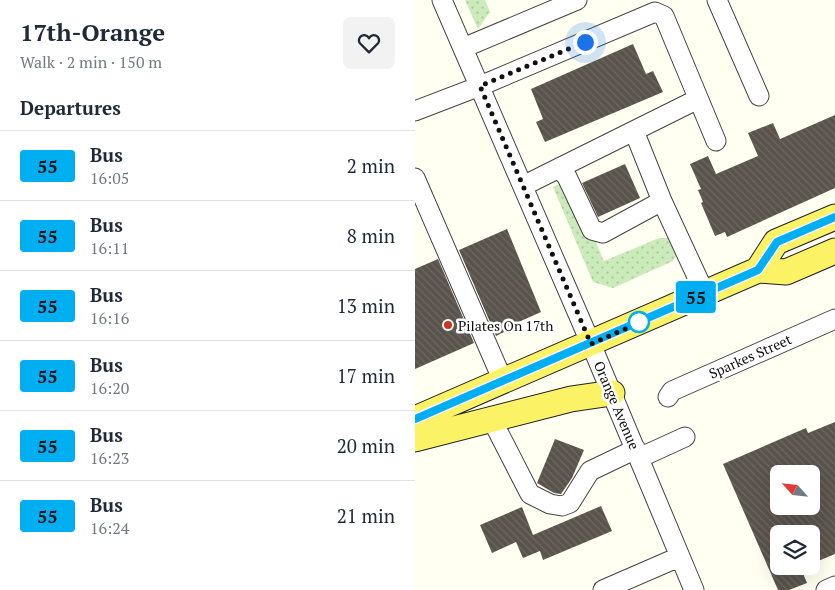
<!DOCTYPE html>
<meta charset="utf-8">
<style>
:root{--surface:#fff;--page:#f2f2f3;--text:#1f2937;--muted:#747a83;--line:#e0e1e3}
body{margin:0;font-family:"PT Serif",serif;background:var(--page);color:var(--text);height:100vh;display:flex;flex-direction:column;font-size:19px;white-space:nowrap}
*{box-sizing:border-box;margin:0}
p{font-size:16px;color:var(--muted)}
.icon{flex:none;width:28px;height:28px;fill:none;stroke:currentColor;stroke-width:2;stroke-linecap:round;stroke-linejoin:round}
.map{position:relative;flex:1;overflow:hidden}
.side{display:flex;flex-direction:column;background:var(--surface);width:415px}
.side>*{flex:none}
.badge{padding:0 10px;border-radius:4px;font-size:18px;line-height:32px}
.needle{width:32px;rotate:297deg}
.controls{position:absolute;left:355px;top:465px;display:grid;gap:10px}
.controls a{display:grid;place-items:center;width:50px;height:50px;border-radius:8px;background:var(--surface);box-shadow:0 5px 20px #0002;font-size:25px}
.you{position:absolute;width:25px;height:25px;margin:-12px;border:4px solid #fff;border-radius:50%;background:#1a73e8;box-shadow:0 0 0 8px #1a73e833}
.map>.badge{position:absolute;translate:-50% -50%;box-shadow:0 0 0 2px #fff}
h2{padding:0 20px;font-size:19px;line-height:45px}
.round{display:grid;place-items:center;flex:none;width:52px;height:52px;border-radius:8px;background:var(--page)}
.headline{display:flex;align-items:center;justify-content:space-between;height:85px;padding:0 20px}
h1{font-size:24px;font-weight:800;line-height:38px}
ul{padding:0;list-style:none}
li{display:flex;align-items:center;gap:15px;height:70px;padding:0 20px;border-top:1px solid var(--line)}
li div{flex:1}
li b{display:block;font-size:19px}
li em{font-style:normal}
li .badge{min-width:55px;font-weight:700;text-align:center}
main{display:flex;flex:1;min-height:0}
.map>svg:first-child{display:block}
.garden{fill:url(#garden-dots)}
.building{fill:url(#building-back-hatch);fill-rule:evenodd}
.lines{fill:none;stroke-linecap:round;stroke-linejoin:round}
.minor-casing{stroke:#434343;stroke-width:21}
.major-casing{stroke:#212121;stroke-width:27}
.minor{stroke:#fff;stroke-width:19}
.major{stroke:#fcf266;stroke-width:25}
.line-casing{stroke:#fff;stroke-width:11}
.line{stroke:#00aff2;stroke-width:8}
.walk{stroke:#101010;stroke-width:5;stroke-dasharray:0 9}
.stop-dot{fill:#fff;stroke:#00aff2;stroke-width:2.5}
.poi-dot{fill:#c53823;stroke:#fff;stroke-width:2}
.labels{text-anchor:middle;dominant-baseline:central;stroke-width:5;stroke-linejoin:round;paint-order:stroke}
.poi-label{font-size:14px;fill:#101010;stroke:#fff;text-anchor:start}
.street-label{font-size:14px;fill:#101010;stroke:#fff}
</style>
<main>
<section class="side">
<div class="headline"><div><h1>17th-Orange</h1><p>Walk · 2 min · 150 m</p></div><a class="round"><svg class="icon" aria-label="heart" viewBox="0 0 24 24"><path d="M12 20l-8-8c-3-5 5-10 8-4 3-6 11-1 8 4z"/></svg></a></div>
<h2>Departures</h2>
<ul>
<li><span class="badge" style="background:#00aff2;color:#111">55</span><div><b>Bus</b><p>16:05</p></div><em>2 min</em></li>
<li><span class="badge" style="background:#00aff2;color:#111">55</span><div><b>Bus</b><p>16:11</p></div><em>8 min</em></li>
<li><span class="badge" style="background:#00aff2;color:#111">55</span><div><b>Bus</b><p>16:16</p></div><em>13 min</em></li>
<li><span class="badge" style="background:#00aff2;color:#111">55</span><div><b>Bus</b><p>16:20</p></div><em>17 min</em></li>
<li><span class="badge" style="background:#00aff2;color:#111">55</span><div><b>Bus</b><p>16:23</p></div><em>20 min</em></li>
<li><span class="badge" style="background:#00aff2;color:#111">55</span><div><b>Bus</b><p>16:24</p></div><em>21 min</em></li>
</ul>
</section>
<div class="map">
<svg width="420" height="590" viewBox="0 0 420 590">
<defs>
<pattern id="garden-dots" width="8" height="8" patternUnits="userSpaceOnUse" patternTransform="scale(1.25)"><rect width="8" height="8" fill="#cbebba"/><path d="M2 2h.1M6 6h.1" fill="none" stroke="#adc89f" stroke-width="1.8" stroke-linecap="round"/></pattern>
<pattern id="building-back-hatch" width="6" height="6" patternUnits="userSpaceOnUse" patternTransform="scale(1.25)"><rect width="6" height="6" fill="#59534c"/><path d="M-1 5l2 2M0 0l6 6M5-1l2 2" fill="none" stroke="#6c6761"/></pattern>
</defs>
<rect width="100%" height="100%" fill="#fffff2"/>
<path class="garden" d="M 50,0 L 70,0 L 75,12 L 63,29 Z
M 151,181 L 156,183 L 189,261 L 244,238 L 255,238 L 262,255 L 258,261 L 198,288 L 178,282 L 138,187 Z"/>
<path class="building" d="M 218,44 L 231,74 L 238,71 L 248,92 L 130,142 L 121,122 L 128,119 L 116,89 Z
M 420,115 L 420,188 L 312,237 L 310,232 L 300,236 L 286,203 L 288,202 L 283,190 L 286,189 L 275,164 L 293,156 L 301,174 L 343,156 L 333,133 L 358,123 L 365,139 Z
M 210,164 L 225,198 L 183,217 L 167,183 Z
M 92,229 L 126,312 L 90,328 L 91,331 L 81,336 L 44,250 Z
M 23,259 L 59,343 L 0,369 L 0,269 Z
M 420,422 L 420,554 L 396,564 L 396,534 L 364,534 L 364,566 L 385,566 L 392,583 L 374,590 L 363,590 L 308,464 L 391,428 L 393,433 ZM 364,474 L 396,474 L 396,506 L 364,506 Z
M 140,439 L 169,450 L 157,478 L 146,494 L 139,493 L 122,483 Z
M 186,506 L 197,531 L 128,560 L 125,551 L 108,558 L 101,542 L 77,553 L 65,525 L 107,507 L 118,535 Z"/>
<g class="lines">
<defs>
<path id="minor" d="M 27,0 L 176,344 L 279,590
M 302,0 L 344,96
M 48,48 L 162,0
M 0,111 L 65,86 L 240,12 L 249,16 L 301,141
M 219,131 L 247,201
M 144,168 L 283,99
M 0,178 L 88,381
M 108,186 L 144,168 L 152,177 L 177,230 L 188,233 L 247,201 L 290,294
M 253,397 L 257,391 L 420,319
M 77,420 L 115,494 L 135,504 L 147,506 L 155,503 L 175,471 L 221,449
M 224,458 L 270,437
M 188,590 L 264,557
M 411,590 L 420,586"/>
<path id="major" d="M 343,270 L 361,242 L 420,217
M 0,419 L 343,270 L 371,272 L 420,251
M 0,439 L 156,399 L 197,393"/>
</defs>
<use href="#minor" class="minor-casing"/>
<use href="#major" class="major-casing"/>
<use href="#minor" class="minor"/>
<use href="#major" class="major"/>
</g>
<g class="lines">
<defs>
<path id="line" d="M 0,419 L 343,270 L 362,242 L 420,217"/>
</defs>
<use href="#line" class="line-casing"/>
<use href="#line" class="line"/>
<path class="walk" d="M 170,42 L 65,86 L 176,344 L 226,322 L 224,322"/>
</g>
<circle class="stop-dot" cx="224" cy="322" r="10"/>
<circle class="poi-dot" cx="33" cy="325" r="5"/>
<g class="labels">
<g class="poi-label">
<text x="43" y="325">Pilates On 17th</text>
</g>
<g class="street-label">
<text transform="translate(335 356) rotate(-24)">Sparkes Street</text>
<text transform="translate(202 405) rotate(67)">Orange Avenue</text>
</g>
</g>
</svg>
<div class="controls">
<a><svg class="needle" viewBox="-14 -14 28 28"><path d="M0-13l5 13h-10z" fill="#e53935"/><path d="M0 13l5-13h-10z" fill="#747a83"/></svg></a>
<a><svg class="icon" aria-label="layers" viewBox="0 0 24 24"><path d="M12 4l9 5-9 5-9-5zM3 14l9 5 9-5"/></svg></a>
</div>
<div class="you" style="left:170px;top:42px"></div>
<b class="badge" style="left:281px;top:297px;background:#00aff2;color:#111">55</b>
</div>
</main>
